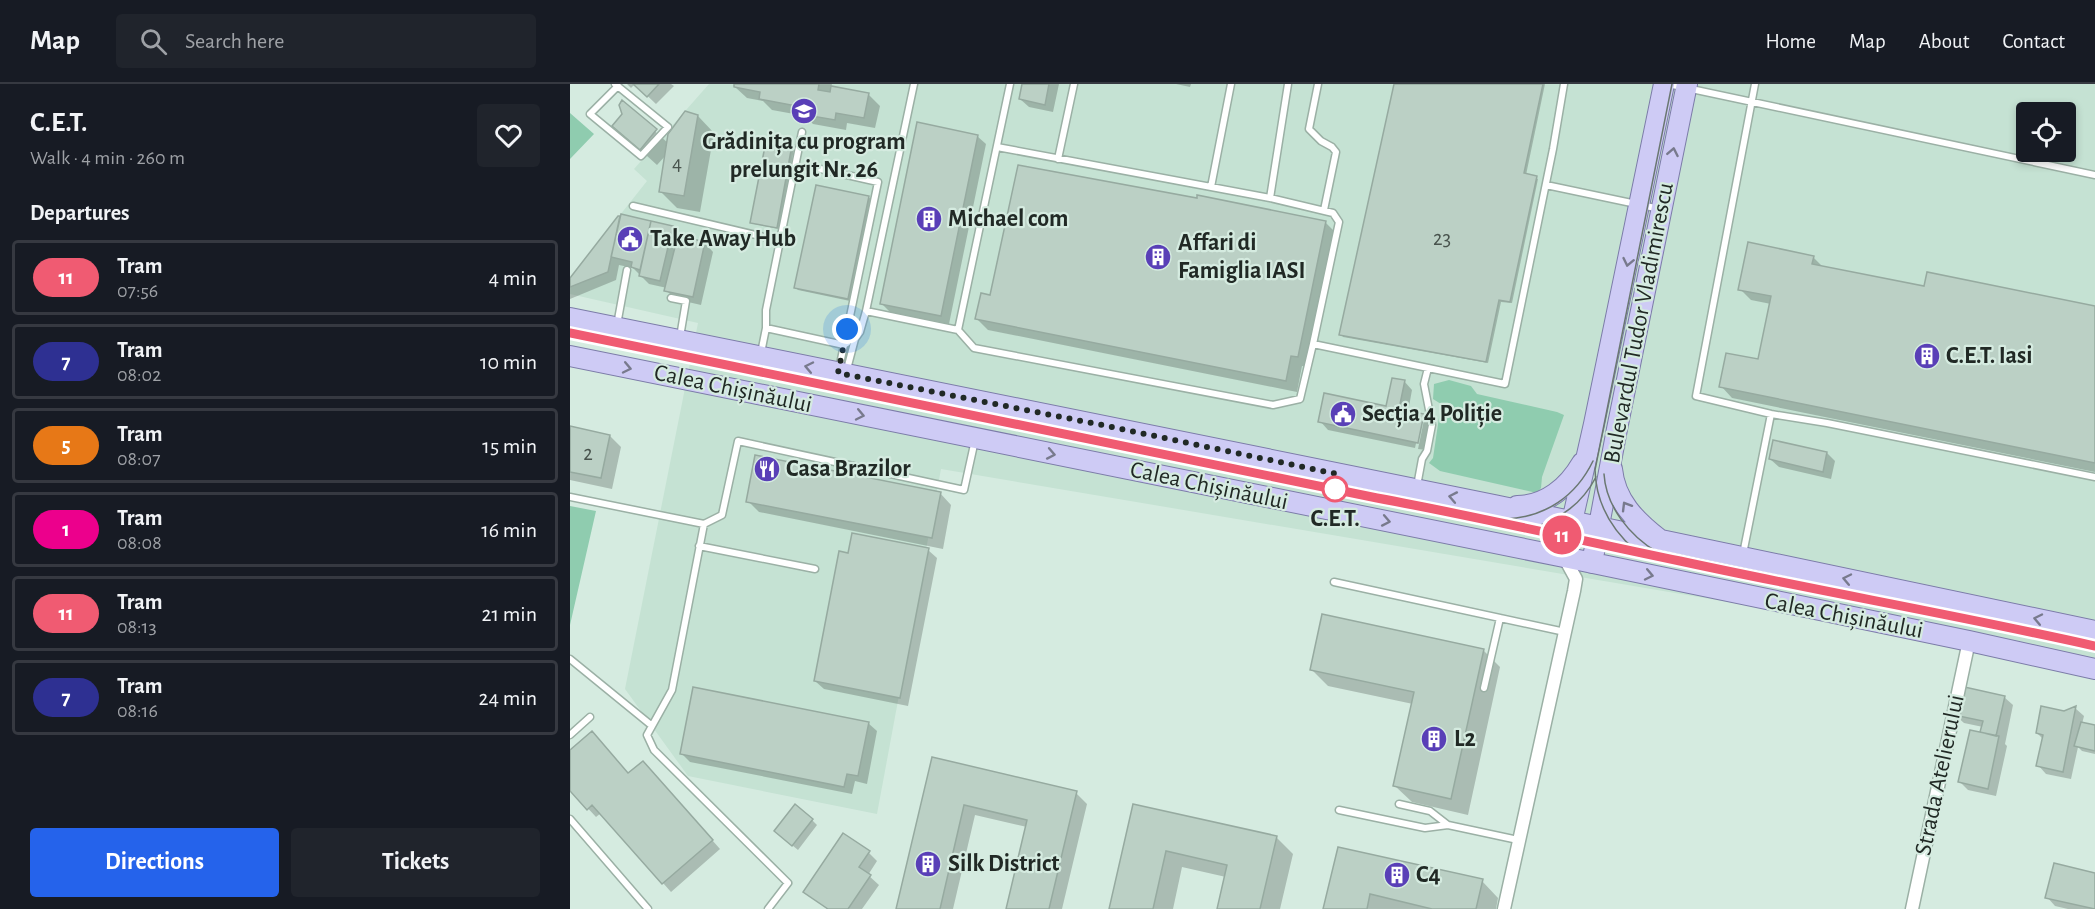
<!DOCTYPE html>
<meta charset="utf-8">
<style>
:root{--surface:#171b24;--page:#20242c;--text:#f1f3f6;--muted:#9ea1a6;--line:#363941;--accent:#2563eb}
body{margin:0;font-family:"Alegreya Sans",sans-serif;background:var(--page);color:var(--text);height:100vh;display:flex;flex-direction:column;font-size:22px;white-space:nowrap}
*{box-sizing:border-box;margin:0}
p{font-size:20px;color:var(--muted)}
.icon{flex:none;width:33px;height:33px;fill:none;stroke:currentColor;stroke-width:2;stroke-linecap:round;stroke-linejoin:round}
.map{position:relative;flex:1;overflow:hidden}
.panel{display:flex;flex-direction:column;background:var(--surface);width:570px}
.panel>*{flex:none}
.badge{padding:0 12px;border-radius:20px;font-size:21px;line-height:39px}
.tools{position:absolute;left:1446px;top:18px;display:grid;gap:12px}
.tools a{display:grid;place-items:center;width:60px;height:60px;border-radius:6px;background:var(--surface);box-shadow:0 3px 9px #0003;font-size:30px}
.you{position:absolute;width:30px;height:30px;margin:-15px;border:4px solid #fff;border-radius:50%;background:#1a73e8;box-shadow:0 0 0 9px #1a73e833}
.map>.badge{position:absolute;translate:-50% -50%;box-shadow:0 0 0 3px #fff}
h2{padding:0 30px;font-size:22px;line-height:54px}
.round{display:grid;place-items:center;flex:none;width:63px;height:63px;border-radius:6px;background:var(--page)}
.summary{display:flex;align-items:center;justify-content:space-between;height:102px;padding:0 30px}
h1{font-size:28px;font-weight:700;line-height:45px}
.action{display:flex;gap:12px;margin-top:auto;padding:12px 30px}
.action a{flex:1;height:69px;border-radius:6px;background:var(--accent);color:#fff;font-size:24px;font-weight:700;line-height:69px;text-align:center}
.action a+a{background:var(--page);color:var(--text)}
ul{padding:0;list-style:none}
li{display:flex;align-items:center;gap:18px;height:75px;margin:0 12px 9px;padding:0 18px;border:3px solid var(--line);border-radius:6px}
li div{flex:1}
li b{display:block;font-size:22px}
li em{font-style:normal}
li .badge{min-width:66px;font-weight:700;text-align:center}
header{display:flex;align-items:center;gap:36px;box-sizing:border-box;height:84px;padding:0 30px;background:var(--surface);border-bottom:2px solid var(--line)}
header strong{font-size:28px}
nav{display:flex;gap:33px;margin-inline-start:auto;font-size:21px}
.search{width:420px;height:54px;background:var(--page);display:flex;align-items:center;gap:15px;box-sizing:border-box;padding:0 21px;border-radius:6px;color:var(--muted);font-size:22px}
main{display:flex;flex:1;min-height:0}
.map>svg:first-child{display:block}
.built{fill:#c5e2d3;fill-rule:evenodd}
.green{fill:#8fccaf}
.shadow{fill:#0003}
.building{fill:#bbd0c5;stroke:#96aaa0;stroke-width:1.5}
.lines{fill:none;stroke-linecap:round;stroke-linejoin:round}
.service-casing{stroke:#9bb0a5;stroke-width:9}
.minor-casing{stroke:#9bb0a5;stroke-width:15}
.primary-casing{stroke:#7c7ca8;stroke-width:22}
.service{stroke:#fff;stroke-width:6}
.minor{stroke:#fff;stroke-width:12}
.primary{stroke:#cecbf5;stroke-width:20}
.tram{stroke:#6a7771;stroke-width:1.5}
.oneway{stroke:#787a8d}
.line-casing{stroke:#fff;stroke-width:14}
.line{stroke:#f05b72;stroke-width:9}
.walk{stroke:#212925;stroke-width:6;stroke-dasharray:0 10.8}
.stop-dot{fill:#fff;stroke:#f05b72;stroke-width:3}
.labels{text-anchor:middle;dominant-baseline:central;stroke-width:4.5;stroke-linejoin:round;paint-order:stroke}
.number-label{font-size:21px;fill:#48534d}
.poi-label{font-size:24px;font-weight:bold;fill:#212925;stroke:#d5ebe0;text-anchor:start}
.street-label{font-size:24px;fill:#212925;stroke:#d5ebe0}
.stop-label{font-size:24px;font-weight:bold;fill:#212925;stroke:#d5ebe0}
</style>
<header>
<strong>Map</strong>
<div class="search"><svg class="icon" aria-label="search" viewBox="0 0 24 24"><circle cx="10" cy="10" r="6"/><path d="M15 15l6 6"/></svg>Search here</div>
<nav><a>Home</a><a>Map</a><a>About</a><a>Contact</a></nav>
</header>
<main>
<section class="panel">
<div class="summary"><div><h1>C.E.T.</h1><p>Walk · 4 min · 260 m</p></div><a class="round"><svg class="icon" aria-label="heart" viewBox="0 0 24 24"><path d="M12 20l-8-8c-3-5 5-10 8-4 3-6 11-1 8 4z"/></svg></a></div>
<h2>Departures</h2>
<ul>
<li><span class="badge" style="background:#f05b72;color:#fff">11</span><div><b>Tram</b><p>07:56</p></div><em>4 min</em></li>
<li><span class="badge" style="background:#2e3092;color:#fff">7</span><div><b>Tram</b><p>08:02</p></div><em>10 min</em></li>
<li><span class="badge" style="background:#e77817;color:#fff">5</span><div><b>Tram</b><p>08:07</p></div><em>15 min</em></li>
<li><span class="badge" style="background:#ec008c;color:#fff">1</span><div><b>Tram</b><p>08:08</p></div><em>16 min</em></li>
<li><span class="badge" style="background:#f05b72;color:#fff">11</span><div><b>Tram</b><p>08:13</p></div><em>21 min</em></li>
<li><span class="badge" style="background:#2e3092;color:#fff">7</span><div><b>Tram</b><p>08:16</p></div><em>24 min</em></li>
</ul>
<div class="action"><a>Directions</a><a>Tickets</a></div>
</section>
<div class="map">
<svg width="1525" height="825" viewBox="0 0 1525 825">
<rect width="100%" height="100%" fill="#d5ebe0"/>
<path class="built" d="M 139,0 L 1525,0 L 1525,590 L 1383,556 L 371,385 L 307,730 L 118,692 L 55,605 L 128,239 L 0,210 L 0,194 L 77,97 L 64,85 ZM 1456,28 L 1496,28 L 1496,68 L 1456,68 Z"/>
<path class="green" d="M 0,29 L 24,50 L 0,75 Z
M 879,296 L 901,302 L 907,310 L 987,328 L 994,331 L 972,393 L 971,404 L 967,409 L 870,387 L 859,379 L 863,374 L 871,320 L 863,315 L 864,300 Z
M 0,422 L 26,427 L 0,541 Z"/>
<path class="shadow" d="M 57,0 L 101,0 L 104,2 L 86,20 L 65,0 L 61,4 Z
M 166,0 L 262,0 L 261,3 L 298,10 L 310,22 L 305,44 L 277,39 L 276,46 L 243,40 L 235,32 L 202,26 L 193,17 L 177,14 L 165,3 Z
M 453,0 L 489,0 L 483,28 L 459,23 L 450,15 Z
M 606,0 L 621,0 L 620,3 Z
M 825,0 L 975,0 L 956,91 L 968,95 L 942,219 L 931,218 L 918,279 L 773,253 L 771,250 Z
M 53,19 L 98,59 L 128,32 L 144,49 L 130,128 L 107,124 L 90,107 L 97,70 L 87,81 L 44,42 L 54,30 Z
M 407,52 L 416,60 L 379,240 L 320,228 L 311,219 Z
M 222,63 L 224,65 L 209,145 L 184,140 L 181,138 Z
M 298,113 L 301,115 L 280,217 L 228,206 L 226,204 Z
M 52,132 L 102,143 L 110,153 L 135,159 L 143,168 L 131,221 L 105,215 L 96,206 L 97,204 L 79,200 L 63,184 L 49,181 L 46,196 L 0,215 L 0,196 L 49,133 L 51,134 Z
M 755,138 L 766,149 L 739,283 L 732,282 L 727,308 L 418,246 L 407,235 L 421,212 Z
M 1243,173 L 1253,183 L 1355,204 L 1358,190 L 1525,224 L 1525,388 L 1162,314 L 1151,302 L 1189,277 L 1201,220 L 1181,216 L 1170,205 Z
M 834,297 L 842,306 L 838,328 L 853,332 L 862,340 L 856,366 L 848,365 L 854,336 L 851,336 L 845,364 L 758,346 L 750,337 L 817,324 Z
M 0,344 L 40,352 L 51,363 L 42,405 L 0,396 Z
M 1257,369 L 1265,377 L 1261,395 L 1209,383 L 1200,375 Z
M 370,409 L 381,421 L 373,465 L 189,428 L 178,417 Z
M 358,466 L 367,474 L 338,622 L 254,605 L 245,597 Z
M 913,566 L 930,583 L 898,731 L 842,718 L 825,702 L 843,620 L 758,602 L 741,585 Z
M 1434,613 L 1443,621 L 1435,660 L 1437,662 L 1426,712 L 1398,706 L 1390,698 L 1413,643 L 1394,639 L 1385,631 Z
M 1505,624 L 1514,632 L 1512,640 L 1525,643 L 1525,670 L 1512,667 L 1508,663 L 1501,695 L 1476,690 L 1468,681 L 1473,655 L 1467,649 L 1494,628 Z
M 298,639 L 307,647 L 297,700 L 285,697 L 282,710 L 120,678 L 112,670 Z
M 0,668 L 59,691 L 81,687 L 150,765 L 101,808 L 31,729 L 26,733 L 0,705 Z
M 363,675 L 506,709 L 517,720 L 492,825 L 438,825 L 457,743 L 405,731 L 383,825 L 327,825 Z
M 565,722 L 706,753 L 723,770 L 710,825 L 649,825 L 656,793 L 612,783 L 603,825 L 541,825 Z
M 242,736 L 247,741 L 228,766 L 211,752 Z
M 273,751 L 299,769 L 307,777 L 298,791 L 309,801 L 292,825 L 257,825 L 235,807 Z
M 769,764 L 912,797 L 928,814 L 926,825 L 755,825 Z
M 1485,781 L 1525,791 L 1525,825 L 1498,825 L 1485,822 L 1477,813 Z"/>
<path class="building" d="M 63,0 L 89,0 L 77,13 Z
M 164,0 L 249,0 L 248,6 L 260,8 L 261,2 L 299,9 L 294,34 L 266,29 L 265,36 L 230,30 L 232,23 L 189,15 L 190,8 L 164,3 Z
M 452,0 L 479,0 L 475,21 L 449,15 Z
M 824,0 L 973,0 L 954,89 L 967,92 L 940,218 L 929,216 L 916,278 L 769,251 Z
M 52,16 L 87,45 L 70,66 L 42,42 L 52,30 L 49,21 Z
M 115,27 L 128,31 L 114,112 L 89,108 L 98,50 Z
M 347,38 L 408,51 L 371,232 L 310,220 Z
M 196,57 L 222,61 L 207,144 L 180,139 Z
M 448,81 L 627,114 L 627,111 L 756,137 L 728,273 L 721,272 L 716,297 L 405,235 L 411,209 L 420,211 Z
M 246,101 L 299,112 L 278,215 L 224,204 Z
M 51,130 L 81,137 L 70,186 L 61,183 L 62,178 L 41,173 Z
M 48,132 L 50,132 L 38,188 L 0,203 L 0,194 Z
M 81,137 L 103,142 L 90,197 L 69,192 Z
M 108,151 L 135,158 L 123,213 L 94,207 Z
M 1178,158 L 1244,172 L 1242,180 L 1354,202 L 1357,188 L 1525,222 L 1525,379 L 1149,303 L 1156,269 L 1188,275 L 1201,212 L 1168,206 Z
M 822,294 L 835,296 L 829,325 L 854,330 L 848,359 L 748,338 L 754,309 L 816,322 Z
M 0,342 L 40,351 L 31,394 L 0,388 Z
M 1203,356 L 1257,368 L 1253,388 L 1199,375 Z
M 185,371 L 371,408 L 362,454 L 176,418 Z
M 282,449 L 359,464 L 330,614 L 244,597 L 269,467 L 278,469 Z
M 752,530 L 914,565 L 881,715 L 823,702 L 844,608 L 740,586 Z
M 1390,602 L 1435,612 L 1426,652 L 1410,648 L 1413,637 L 1384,631 Z
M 123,603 L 299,638 L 288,692 L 277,690 L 274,703 L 110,670 Z
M 1471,622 L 1494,627 L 1506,622 L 1493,688 L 1466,682 L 1473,651 L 1466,649 Z
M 1511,638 L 1525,641 L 1525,667 L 1504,662 Z
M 1400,646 L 1429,652 L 1418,705 L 1388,698 Z
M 22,647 L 58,689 L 73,677 L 143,756 L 92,800 L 22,721 L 17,726 L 0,707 L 0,666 Z
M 362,673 L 507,707 L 479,825 L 436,825 L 457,736 L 394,721 L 370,825 L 326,825 Z
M 225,720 L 243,735 L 222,762 L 204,747 Z
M 563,720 L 707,752 L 690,825 L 647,825 L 657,781 L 596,767 L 583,825 L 539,825 Z
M 273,749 L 300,767 L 289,783 L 301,791 L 278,825 L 258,825 L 233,808 Z
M 768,763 L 913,795 L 906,825 L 862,825 L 800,810 L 797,825 L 753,825 Z
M 1484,779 L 1525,789 L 1525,825 L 1475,814 Z"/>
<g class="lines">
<defs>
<path id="service" d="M 45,0 L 98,43 L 71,72 L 20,30 L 48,2
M 748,0 L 739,45 L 751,57 L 762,63 L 766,68 L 754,126
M 1098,0 L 1525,91
M 1185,0 L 1126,312 L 1201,330 L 1257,339 L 1525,393
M 427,63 L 700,114 L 763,129 L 769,138 L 743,260
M 488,75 L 504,0
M 246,84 L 308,98 L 269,285
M 976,101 L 1090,125
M 641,103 L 661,0
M 700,114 L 718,0
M 63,122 L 211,157
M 101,214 L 116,217 L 110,253
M 296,227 L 344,0
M 47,241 L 57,186
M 196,244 L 274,261 L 277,259
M 388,246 L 440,0
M 191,269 L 196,244 L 196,226 L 232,48
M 276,289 L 285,255 L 290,248 L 296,227 L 388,246 L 404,264 L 703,321 L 730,315 L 743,260 L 935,300 L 983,65 L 994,0
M 847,402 L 852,375 L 857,367 L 862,341 L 854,300 L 858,284
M 0,413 L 134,440 L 152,431 L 168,357 L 394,406 L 405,356
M 134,440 L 102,606 L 77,651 L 84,666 L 218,799 L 198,825
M 129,462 L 245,485
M 1173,470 L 1201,330
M 764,498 L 995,548
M 0,575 L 81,641
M 914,604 L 930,534
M 0,651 L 20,633
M 829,720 L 860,727 L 878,741 L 948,756
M 769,726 L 855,744 L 878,741
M 0,735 L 78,825"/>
<path id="minor" d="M 934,825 L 1004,507 L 1006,495 L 994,473
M 1342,825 L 1399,557"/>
<path id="primary" d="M 0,234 L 924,421 L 1525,547
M 0,272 L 994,473 L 1399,557 L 1525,585
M 1042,385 C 1045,417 1066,437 1089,455
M 947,422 C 976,422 998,403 1012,379
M 994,473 L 1024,340 L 1094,0
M 1022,479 L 1047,345 L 1117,0"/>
</defs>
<use href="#service" class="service-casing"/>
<use href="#minor" class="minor-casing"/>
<use href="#primary" class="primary-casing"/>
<use href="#service" class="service"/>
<use href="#minor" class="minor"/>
<use href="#primary" class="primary"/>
<path class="tram" d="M 0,249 L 807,414 C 909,433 1009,456 1110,477 C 1248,507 1387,531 1525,561
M 1034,390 C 1036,423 1060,452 1087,468
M 936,435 C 976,433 1006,412 1023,377
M 963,444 C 991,434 1012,420 1026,393
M 1065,466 C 1041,445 1026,418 1025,386 L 1102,0"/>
</g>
<defs><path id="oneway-chevron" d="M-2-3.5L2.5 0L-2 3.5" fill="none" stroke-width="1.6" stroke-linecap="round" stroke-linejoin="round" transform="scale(1.5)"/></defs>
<g class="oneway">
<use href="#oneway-chevron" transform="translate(1103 68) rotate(-79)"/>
<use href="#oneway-chevron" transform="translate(1058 178) rotate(102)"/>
<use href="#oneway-chevron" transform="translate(239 283) rotate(-168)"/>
<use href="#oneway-chevron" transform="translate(57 284) rotate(12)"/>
<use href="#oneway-chevron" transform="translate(290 331) rotate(12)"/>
<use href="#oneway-chevron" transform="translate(481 370) rotate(11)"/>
<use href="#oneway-chevron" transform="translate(883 413) rotate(-169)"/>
<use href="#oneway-chevron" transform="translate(1056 422) rotate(-121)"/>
<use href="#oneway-chevron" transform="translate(816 437) rotate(11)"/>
<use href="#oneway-chevron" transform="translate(1079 491) rotate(12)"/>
<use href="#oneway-chevron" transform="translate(1277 495) rotate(-168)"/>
<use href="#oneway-chevron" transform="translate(1468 535) rotate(-168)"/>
</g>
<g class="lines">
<defs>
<path id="line" d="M 0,249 L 807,414 C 909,433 1009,456 1110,477 C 1248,507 1387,531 1525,562"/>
</defs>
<use href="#line" class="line-casing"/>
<use href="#line" class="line"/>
<path class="walk" d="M 277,245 L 268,289 L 532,341 L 767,390 L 765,405"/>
</g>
<defs>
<symbol id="school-disc" viewBox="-11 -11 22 22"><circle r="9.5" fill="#593fb7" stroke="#d5ebe0"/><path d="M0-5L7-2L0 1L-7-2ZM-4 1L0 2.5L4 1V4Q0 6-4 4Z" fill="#fff"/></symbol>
<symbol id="building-disc" viewBox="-11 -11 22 22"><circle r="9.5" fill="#593fb7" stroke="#d5ebe0"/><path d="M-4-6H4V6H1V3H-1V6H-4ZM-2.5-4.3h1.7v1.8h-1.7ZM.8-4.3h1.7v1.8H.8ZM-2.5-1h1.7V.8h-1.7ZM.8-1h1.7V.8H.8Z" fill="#fff"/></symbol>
<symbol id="civic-disc" viewBox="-11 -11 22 22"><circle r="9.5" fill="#593fb7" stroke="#d5ebe0"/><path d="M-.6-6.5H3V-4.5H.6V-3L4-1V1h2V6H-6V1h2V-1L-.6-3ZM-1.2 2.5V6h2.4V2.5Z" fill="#fff"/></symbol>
<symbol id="restaurant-disc" viewBox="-11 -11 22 22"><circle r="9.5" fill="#593fb7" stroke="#d5ebe0"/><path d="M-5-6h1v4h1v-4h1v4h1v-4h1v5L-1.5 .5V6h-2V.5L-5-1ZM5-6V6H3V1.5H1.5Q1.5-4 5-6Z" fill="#fff"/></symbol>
</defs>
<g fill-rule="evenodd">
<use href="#school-disc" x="219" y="12" width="30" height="30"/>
<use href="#building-disc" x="344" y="120" width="30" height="30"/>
<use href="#civic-disc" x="45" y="140" width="30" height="30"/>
<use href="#building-disc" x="573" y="158" width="30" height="30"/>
<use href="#building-disc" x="1342" y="257" width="30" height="30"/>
<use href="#civic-disc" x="758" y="315" width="30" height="30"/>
<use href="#restaurant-disc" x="182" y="370" width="30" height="30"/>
<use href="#building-disc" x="849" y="640" width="30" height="30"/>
<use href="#building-disc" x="343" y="765" width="30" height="30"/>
<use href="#building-disc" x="812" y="776" width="30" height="30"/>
</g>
<circle class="stop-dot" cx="765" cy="405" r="12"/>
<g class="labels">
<g class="number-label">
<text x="107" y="79">4</text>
<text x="872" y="154">23</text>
<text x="18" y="369">2</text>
</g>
<g class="poi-label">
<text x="234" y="58" text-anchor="middle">Grădinița cu program<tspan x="234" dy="28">prelungit Nr. 26</tspan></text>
<text x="378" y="135">Michael com</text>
<text x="80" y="155">Take Away Hub</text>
<text x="608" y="159">Affari di<tspan x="608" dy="28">Famiglia IASI</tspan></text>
<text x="1376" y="272">C.E.T. Iasi</text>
<text x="792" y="330">Secția 4 Poliție</text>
<text x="216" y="385">Casa Brazilor</text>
<text x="884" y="655">L2</text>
<text x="378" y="780">Silk District</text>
<text x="846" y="791">C4</text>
</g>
<g class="street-label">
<text transform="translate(1069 239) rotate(-79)">Bulevardul Tudor Vladimirescu</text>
<text transform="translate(163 305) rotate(12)">Calea Chișinăului</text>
<text transform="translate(639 402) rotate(12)">Calea Chișinăului</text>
<text transform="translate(1274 532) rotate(11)">Calea Chișinăului</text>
<text transform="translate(1370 691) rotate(-78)">Strada Atelierului</text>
</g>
<g class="stop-label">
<text x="765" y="435">C.E.T.</text>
</g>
</g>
</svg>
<div class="tools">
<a><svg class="icon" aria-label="locate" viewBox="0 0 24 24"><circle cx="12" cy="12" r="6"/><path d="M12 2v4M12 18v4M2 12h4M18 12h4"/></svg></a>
</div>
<div class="you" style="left:277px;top:245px"></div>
<b class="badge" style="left:992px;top:451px;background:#f05b72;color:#fff">11</b>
</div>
</main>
